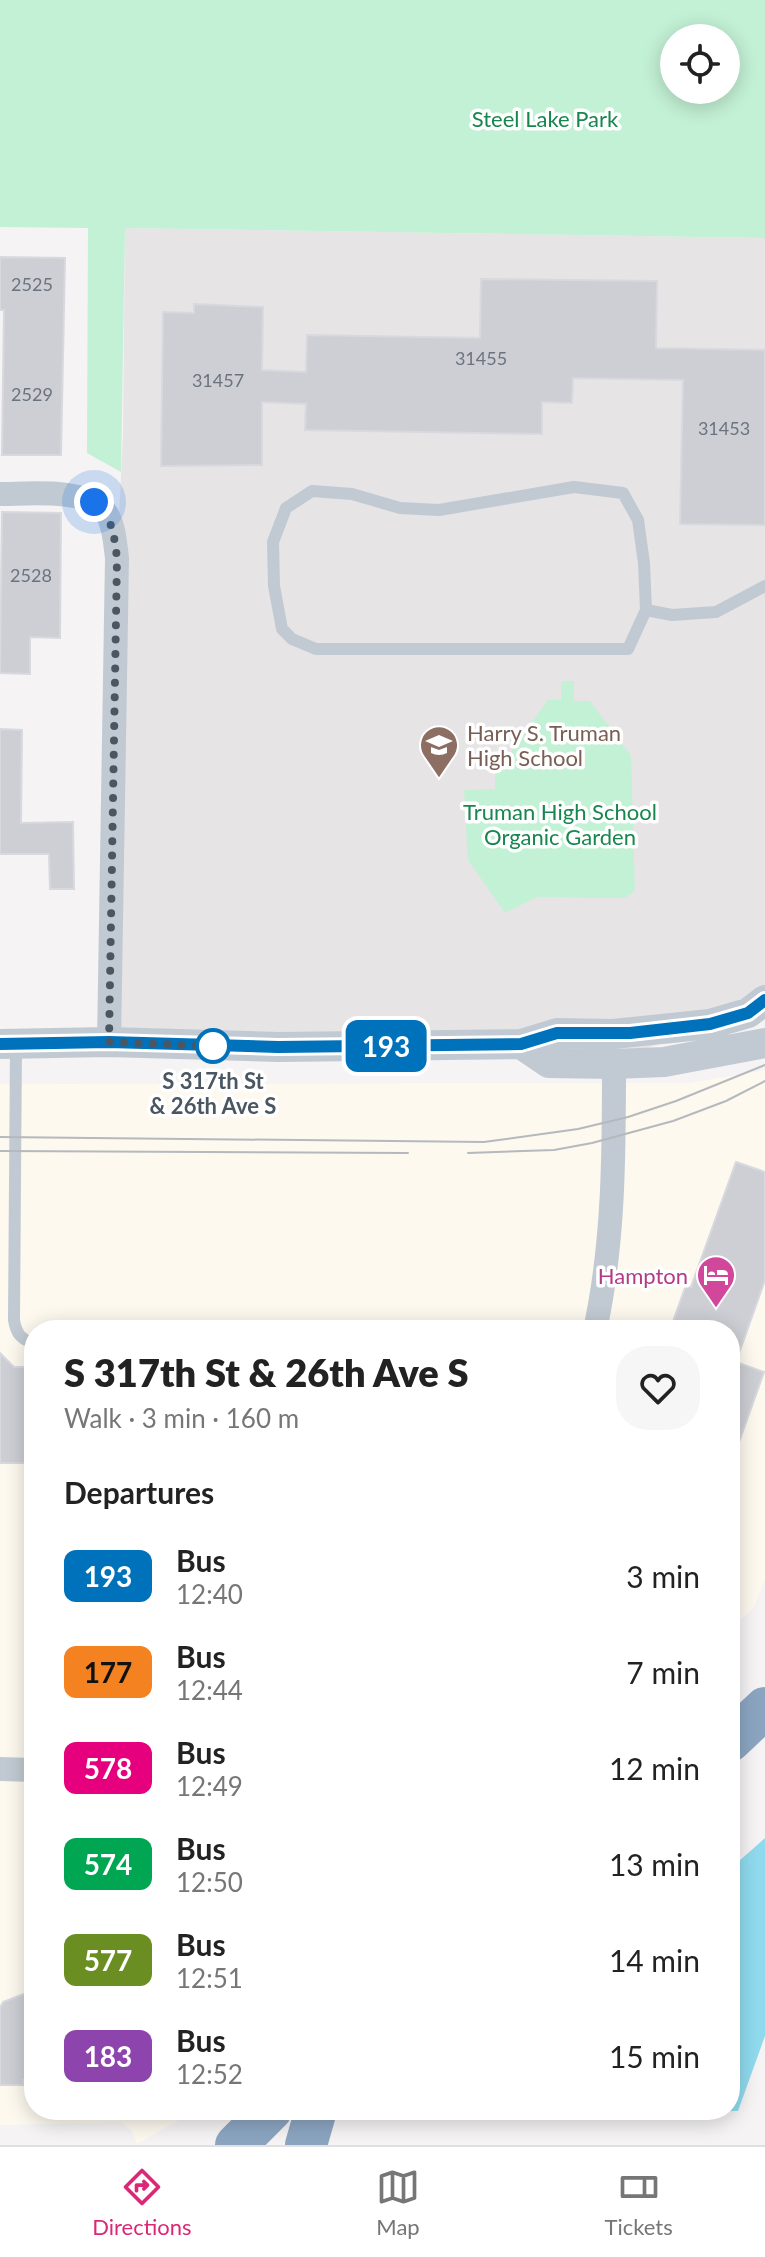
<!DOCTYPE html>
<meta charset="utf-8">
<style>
:root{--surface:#fff;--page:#f6f6f6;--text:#222;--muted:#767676;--line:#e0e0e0;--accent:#db2777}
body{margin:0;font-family:Lato,sans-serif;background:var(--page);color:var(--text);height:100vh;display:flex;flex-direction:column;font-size:30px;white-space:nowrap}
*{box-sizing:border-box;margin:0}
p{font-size:26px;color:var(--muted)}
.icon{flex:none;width:44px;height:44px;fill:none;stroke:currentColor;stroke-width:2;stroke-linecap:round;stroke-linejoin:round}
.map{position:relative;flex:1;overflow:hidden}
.details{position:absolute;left:24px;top:1320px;width:716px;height:800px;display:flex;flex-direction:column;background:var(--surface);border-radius:32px;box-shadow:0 4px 20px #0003}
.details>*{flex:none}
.badge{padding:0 16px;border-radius:12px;font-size:28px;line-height:52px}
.fabs{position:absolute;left:660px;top:24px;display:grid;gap:16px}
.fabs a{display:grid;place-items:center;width:80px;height:80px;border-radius:50%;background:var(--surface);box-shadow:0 4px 20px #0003;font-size:40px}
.you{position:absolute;width:40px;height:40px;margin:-20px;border:6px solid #fff;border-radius:50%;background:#1a73e8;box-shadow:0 0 0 12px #1a73e833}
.map>.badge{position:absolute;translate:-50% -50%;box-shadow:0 0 0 4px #fff}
h2{padding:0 40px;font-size:30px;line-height:72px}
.round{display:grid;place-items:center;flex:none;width:84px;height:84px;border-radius:32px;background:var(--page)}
.overview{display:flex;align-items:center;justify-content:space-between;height:136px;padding:0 40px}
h1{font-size:38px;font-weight:800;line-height:60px}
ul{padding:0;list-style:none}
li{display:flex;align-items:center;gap:24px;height:96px;padding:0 40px}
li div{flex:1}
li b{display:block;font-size:30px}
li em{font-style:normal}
li .badge{min-width:88px;font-weight:700;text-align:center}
.dock{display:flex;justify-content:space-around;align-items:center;height:112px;border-top:2px solid var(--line);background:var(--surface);font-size:22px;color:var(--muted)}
.dock a{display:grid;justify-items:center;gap:4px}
.dock .selected{color:var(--accent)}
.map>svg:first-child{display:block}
.commercial{fill:#fdf9ef}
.education{fill:#e6e4e5}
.green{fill:#c3f1d5;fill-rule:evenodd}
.water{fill:#90daee}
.building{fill:#cdcfd5;stroke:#d7d9de;stroke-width:2}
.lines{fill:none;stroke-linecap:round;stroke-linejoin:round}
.service{stroke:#c1cad2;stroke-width:12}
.minor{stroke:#c1cad2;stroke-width:24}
.tertiary{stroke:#c1cad2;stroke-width:30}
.motorway{stroke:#8ba5c1;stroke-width:42}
.tram{stroke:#b5b8bd;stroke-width:2}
.line-casing{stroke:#fff;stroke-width:18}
.line{stroke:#0072bc;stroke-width:12}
.walk{stroke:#4a5661;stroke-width:8;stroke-dasharray:0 14.4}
.stop-dot{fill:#fff;stroke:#0072bc;stroke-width:4}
.labels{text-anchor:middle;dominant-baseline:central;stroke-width:7;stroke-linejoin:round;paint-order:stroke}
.number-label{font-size:18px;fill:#6b747e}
.park-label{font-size:22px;fill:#17864f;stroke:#fff}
.education-label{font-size:22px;fill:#785e54;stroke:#fff;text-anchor:start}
.stop-label{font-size:22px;font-weight:bold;fill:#4a5661;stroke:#fff}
.hotel-label{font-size:22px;fill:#b23c85;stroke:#fff;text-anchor:end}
</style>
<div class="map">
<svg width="765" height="2145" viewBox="0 0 765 2145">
<rect width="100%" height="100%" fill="#f5f3f3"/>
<path class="commercial" d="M 765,1070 L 765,1580 L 753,1609 L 730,1627 L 730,1330 L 34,1330 L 34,2110 L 181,2110 L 179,2120 L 137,2144 L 132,2131 L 121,2122 L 0,2125 L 0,1084 L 689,1083 Z"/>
<path class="education" d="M 125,228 L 765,238 L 765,1000 L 748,1013 L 647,1048 L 613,1049 L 109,1042 L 117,558 L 123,436 Z"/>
<path class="green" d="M 0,0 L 765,0 L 765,238 L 125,228 L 121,472 L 87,453 L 88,228 L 0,227 ZM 726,38 L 726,90 L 674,90 L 674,38 Z
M 561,681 L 574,681 L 574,701 L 590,701 L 631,756 L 635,891 L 624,898 L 537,897 L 505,913 L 468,860 L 464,790 L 495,789 L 495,774 L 548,700 L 561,700 Z"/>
<path class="water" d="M 765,1838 L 765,2036 L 738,2111 L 448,2116 L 443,2110 L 730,2110 L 730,1869 Z"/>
<path class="building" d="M 0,257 L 65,258 L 61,455 L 2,455 L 4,310 L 0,310 Z
M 481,279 L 657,281 L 656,348 L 765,350 L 765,525 L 680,524 L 683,380 L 573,378 L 572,403 L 542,402 L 542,434 L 305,430 L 306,404 L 262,402 L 262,465 L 161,466 L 163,312 L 194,313 L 194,304 L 263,307 L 262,370 L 306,372 L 307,335 L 480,338 Z
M 2,512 L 61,513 L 60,638 L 30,637 L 30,674 L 0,673 Z
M 0,729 L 22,730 L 21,823 L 73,822 L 74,889 L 50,889 L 49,854 L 0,854 Z
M 736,1162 L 765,1172 L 765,1280 L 736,1362 L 764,1372 L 733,1459 L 730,1458 L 730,1330 L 670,1330 L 686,1285 L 691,1287 Z
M 0,1353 L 14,1367 L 34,1367 L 34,1463 L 0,1463 Z
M 34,1990 L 34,2080 L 23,2080 L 23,2085 L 0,2085 L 0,2008 L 3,2002 Z"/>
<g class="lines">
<path class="service" d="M 574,487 L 623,493 L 638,520 L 644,563 L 646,610 L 628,649 L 316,649 L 292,639 L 282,629 L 274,586 L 273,542 L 286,508 L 312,491 L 352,494 L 400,508 L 439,510 Z
M 646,610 L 672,615 L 716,612 L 765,586
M 16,1045 L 14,1320 C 16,1333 21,1340 34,1343"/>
<path class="minor" d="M 0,494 C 27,494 85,488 104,510 C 114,522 115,543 117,558 L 109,1042
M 595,1330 C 614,1243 614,1153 614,1064
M 0,1769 L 34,1770"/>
<path class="tertiary" d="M 0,1044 L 109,1042 L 278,1047 L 521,1044 L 557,1033 L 613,1034 L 710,1024 L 748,1013 L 765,1000
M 521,1044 L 549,1063 L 614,1064 L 664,1062 L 765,1043"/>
<path class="motorway" d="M 730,1741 L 765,1708
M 236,2145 L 271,2110
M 306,2145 L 316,2110"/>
<path class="tram" d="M 0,1137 L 484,1142 L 578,1129 L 628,1117 L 676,1101 L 765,1065
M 0,1151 L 408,1153
M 468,1153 L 554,1150 L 592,1143 L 673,1121 L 726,1101 L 765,1081"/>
</g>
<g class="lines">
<defs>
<path id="line" d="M 0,1044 L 109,1042 L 278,1047 L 521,1044 L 557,1033 L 630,1033 L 710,1024 L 748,1013 L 765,1000"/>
</defs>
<use href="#line" class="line-casing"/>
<use href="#line" class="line"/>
<path class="walk" d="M 94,502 C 113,518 114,535 117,558 L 109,1042 L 213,1046"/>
</g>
<defs>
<symbol id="school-pin" viewBox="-11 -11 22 30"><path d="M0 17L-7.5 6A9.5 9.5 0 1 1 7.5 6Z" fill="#8d6e63" stroke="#fff"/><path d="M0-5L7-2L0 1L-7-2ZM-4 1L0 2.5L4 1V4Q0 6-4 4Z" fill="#fff"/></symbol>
<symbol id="hotel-pin" viewBox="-11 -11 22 30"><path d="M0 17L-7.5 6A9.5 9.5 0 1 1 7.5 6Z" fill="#d1479c" stroke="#fff"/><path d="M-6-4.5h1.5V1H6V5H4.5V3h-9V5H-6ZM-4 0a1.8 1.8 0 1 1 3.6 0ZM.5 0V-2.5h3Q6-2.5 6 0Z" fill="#fff"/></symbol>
</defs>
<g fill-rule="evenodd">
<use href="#school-pin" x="417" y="723" width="44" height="60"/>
<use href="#hotel-pin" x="694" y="1253" width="44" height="60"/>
</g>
<circle class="stop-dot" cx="213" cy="1046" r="16"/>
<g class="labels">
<g class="number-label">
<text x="32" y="284">2525</text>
<text x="481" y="358">31455</text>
<text x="218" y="380">31457</text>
<text x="32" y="394">2529</text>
<text x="724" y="428">31453</text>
<text x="31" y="575">2528</text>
</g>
<g class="park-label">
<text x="545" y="118">Steel Lake Park</text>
<text x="560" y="811">Truman High School<tspan x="560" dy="25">Organic Garden</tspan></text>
</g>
<g class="education-label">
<text x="467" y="732">Harry S. Truman<tspan x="467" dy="25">High School</tspan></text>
</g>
<g class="stop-label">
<text x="213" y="1080">S 317th St<tspan x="213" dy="25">&amp; 26th Ave S</tspan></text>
</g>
<g class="hotel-label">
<text x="688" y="1275">Hampton</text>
</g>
</g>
</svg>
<div class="fabs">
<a><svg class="icon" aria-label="locate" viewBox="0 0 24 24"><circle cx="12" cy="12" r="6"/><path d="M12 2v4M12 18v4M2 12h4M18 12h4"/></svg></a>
</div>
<div class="you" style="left:94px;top:502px"></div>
<b class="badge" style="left:386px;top:1046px;background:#0072bc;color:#fff">193</b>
<section class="details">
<div class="overview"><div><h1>S 317th St &amp; 26th Ave S</h1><p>Walk · 3 min · 160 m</p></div><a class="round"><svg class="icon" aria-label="heart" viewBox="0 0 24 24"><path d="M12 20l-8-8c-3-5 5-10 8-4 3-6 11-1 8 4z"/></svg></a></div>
<h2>Departures</h2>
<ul>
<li><span class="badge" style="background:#0072bc;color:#fff">193</span><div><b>Bus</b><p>12:40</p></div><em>3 min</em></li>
<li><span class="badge" style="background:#f58220;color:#111">177</span><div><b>Bus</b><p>12:44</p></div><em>7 min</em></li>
<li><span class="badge" style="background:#e6007e;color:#fff">578</span><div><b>Bus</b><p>12:49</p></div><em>12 min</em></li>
<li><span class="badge" style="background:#00a651;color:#fff">574</span><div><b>Bus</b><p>12:50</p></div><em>13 min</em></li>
<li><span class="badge" style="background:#6b8e23;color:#fff">577</span><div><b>Bus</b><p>12:51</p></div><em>14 min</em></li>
<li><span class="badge" style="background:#8e44ad;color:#fff">183</span><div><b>Bus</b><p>12:52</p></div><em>15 min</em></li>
</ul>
</section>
</div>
<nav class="dock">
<a class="selected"><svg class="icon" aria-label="directions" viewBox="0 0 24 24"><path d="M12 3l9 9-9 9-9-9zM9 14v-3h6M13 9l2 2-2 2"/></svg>Directions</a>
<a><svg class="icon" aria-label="map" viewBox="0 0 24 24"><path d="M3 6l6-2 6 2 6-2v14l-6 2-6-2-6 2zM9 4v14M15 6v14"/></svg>Map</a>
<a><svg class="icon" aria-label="tickets" viewBox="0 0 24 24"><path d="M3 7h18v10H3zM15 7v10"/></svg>Tickets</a>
</nav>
